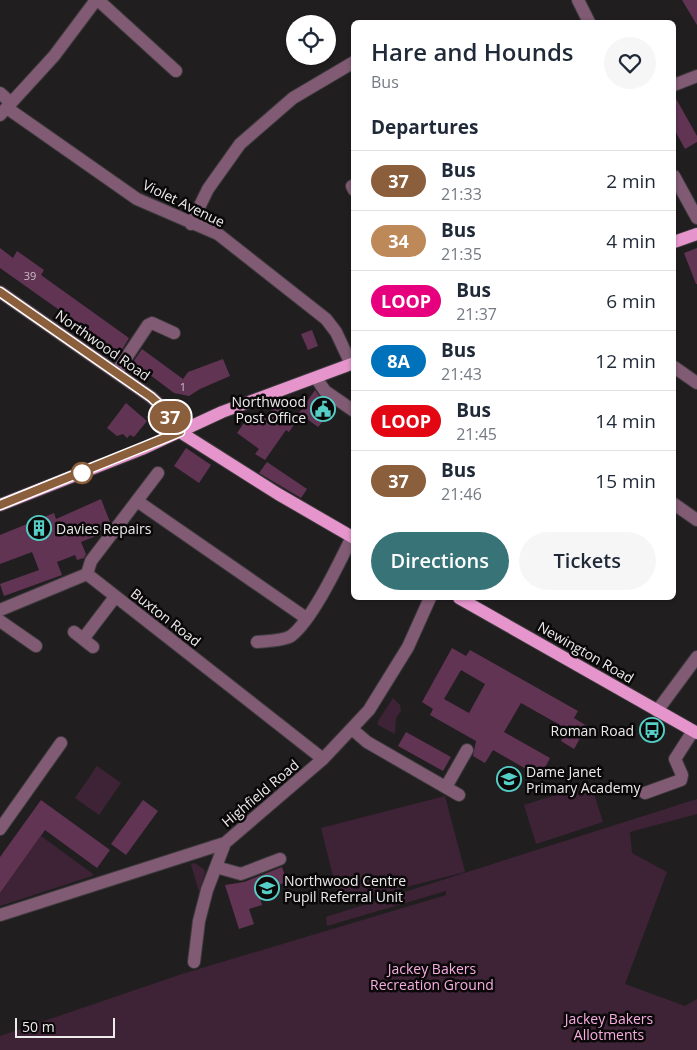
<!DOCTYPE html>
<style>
:root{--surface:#fff;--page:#f6f6f7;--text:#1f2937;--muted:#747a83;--line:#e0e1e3;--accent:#377377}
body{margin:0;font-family:"Open Sans",sans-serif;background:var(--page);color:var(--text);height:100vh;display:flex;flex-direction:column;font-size:19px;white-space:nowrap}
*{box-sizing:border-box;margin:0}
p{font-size:16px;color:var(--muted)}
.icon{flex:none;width:28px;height:28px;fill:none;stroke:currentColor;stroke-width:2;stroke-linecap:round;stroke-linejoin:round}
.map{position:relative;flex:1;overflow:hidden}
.drawer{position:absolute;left:351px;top:20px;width:325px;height:580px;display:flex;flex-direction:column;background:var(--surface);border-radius:8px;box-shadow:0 1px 4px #0004}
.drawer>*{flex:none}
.badge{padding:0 10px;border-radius:16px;font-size:18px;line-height:32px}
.buttons{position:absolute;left:286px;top:15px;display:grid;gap:10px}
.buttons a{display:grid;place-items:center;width:50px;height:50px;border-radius:50%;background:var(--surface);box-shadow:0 1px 4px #0004;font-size:25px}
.scale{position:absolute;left:15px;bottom:12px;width:100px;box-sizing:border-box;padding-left:5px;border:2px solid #edeaec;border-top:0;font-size:14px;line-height:18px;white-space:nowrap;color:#edeaec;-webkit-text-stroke:4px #0a0809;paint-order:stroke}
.map>.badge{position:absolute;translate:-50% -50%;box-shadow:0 0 0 2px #fff}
h2{padding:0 20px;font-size:19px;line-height:45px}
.round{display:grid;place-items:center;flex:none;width:52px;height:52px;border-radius:26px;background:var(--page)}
.headline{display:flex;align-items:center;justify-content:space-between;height:85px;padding:0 20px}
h1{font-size:24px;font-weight:600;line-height:38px}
.cta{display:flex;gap:10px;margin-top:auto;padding:10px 20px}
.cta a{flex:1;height:58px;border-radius:30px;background:var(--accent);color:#fff;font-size:20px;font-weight:600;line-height:58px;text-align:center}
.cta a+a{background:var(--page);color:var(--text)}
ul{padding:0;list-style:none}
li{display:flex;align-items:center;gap:15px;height:60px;padding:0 20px;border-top:1px solid var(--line)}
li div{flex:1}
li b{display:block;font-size:19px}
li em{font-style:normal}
li .badge{min-width:55px;font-weight:700;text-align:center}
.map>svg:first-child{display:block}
.green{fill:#3e2336}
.building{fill:#613454;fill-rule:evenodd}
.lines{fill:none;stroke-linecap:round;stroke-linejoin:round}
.minor-casing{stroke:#3e3b3d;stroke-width:14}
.major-casing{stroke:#3e3b3d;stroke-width:14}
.minor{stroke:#815a74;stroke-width:12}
.major{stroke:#e595cc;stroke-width:12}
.line-casing{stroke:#fff;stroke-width:11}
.line{stroke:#8b5e3c;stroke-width:8}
.stop-dot{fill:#fff;stroke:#8b5e3c;stroke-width:2.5}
.labels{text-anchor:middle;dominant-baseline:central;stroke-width:5;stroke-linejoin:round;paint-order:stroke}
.number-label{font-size:11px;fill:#cabcc6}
.street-label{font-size:14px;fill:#edeaec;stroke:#0a0809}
.poi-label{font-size:14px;fill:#edeaec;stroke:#0a0809;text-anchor:start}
.park-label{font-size:14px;fill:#f8ade0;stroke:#0a0809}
</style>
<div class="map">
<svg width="697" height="1050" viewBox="0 0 697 1050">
<rect width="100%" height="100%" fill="#211e20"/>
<path class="green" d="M 393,698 L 400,705 L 401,711 L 396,718 L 395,734 L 378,725 L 378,721 Z
M 97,766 L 121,783 L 99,815 L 75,798 Z
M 591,784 L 603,822 L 536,844 L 524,805 Z
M 445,796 L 465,872 L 340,904 L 321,828 Z
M 697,799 L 697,814 L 630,832 L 632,853 L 667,872 L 625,984 L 685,1006 L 697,999 L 697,1050 L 0,1050 L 0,1036 L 182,974 L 446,895 L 446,891 L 327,926 L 326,917 Z
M 41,836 L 93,874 L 92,876 L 0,906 L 0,893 Z
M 194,863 L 204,869 L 205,874 L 199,892 L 191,864 Z"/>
<path class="building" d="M 682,0 L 697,0 L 697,25 Z
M 674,95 L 697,136 L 697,142 L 685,149 L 674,129 Z
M 0,248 L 13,258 L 17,251 L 44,270 L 41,275 L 129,338 L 120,353 L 0,268 Z
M 697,248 L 697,284 L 696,284 L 684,253 Z
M 312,330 L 318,346 L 308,350 L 301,334 Z
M 142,349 L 183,379 L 188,372 L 223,359 L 230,376 L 200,389 L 189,396 L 174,393 L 133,362 Z
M 315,390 L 320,397 L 335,408 L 318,427 L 299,413 Z
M 126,403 L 147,421 L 134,437 L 130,435 L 127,438 L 123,434 L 117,436 L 107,428 Z
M 275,405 L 297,420 L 289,432 L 286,430 L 265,460 L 255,454 L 259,449 L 237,433 L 246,420 L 261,414 L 266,418 Z
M 186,448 L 211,465 L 199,483 L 174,466 Z
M 267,462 L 307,489 L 301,498 L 259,473 Z
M 101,499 L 110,522 L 101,527 L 101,534 L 81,542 L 86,554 L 84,558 L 77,560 L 75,555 L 57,562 L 62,575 L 4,596 L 0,584 L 39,570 L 32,552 L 0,564 L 0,535 L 54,513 L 56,519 Z
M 452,648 L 466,656 L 470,650 L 578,711 L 574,718 L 587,726 L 574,749 L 561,741 L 567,729 L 521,703 L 504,732 L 550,758 L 540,777 L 493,750 L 485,763 L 473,756 L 476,741 L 430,715 L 433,709 L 422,702 ZM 461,670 L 485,684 L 469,713 L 444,699 Z
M 406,732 L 451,757 L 443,771 L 398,746 Z
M 41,800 L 110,850 L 97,868 L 45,830 L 0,893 L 0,857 Z
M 143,800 L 158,811 L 126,855 L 111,844 Z
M 282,867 L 287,882 L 258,891 L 262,905 L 249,909 L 254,924 L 239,929 L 225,885 L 244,882 Z"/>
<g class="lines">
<defs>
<path id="minor" d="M 98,0 L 176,71
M 578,0 L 589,22
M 674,85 L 697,76
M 0,93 L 11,103
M 7,108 L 137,199 L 218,234 L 326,319 L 336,332 L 351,364
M 0,115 L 54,56 L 96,0
M 674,176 L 697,218
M 352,186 L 354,190
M 191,224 L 208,189 L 240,144 L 293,98 L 354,62
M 0,292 L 151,397 L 165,410 L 180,432
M 674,367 L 697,383
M 116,373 L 148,325 L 152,323 L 174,333
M 316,378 L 325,391 L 354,411
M 137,501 L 306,618
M 674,504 L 697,520
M 87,574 L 323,759
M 87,574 L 91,561 L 158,473
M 0,610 L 87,574
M 0,621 L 36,646
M 74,632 L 93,647
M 83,639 L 115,597
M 257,642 C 266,641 283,641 291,636 C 313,619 339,563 352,537
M 657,711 L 697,657
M 352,729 L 367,742 L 459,795
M 446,787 L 467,750
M 645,793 L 681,780 L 682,775 L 675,759 L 693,731
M 0,829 L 61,743
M 216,867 L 241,874 L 280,859
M 0,915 L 225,843 L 323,759 L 369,710 L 408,647 L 430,598
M 194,962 L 199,921 L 207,890 L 225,843"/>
<path id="major" d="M 674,242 L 697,234
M 180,432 L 278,494 L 354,538
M 0,505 L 142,449 L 222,412 L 354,363
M 459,598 L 697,733"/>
</defs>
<use href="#minor" class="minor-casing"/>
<use href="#major" class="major-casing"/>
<use href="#minor" class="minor"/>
<use href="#major" class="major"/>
</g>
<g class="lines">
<defs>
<path id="line" d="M 0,292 L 151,397 L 165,410 L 180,432 L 0,505"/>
</defs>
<use href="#line" class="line-casing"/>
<use href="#line" class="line"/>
</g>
<defs>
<symbol id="civic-ring" viewBox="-11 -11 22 22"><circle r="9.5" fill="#0a0809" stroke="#55cec6" stroke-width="1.5"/><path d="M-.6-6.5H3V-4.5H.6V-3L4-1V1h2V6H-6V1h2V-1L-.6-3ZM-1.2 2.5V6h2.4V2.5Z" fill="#55cec6"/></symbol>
<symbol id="building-ring" viewBox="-11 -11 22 22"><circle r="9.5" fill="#0a0809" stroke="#55cec6" stroke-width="1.5"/><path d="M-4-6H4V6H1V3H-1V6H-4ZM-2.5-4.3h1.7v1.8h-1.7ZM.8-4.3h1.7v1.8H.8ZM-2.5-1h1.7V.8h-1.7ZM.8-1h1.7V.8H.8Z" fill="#55cec6"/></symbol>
<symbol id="bus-ring" viewBox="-11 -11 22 22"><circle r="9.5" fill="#0a0809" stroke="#55cec6" stroke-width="1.5"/><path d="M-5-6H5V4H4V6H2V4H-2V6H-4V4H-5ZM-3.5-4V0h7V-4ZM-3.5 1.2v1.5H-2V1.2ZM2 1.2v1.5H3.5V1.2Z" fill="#55cec6"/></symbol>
<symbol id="school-ring" viewBox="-11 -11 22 22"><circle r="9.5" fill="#0a0809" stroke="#55cec6" stroke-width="1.5"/><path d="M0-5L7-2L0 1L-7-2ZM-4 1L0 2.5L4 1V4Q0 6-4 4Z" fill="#55cec6"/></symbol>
</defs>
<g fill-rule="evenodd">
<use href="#civic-ring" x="309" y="395" width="28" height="28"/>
<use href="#building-ring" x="25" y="514" width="28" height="28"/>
<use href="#bus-ring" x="638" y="716" width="28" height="28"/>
<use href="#school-ring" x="495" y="765" width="28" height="28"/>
<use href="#school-ring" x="253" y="874" width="28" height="28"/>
</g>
<circle class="stop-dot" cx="82" cy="473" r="10"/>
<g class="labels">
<g class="number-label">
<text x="30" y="275">39</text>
<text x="183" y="386">1</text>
</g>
<g class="street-label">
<text transform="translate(184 203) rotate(26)">Violet Avenue</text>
<text transform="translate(103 345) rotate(35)">Northwood Road</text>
<text transform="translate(166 617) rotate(38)">Buxton Road</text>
<text transform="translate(586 652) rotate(30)">Newington Road</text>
<text transform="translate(260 793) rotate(-40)">Highfield Road</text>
</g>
<g class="poi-label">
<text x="306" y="401" text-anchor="end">Northwood<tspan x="306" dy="16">Post Office</tspan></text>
<text x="56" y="528">Davies Repairs</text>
<text x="634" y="730" text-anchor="end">Roman Road</text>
<text x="526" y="771">Dame Janet<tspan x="526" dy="16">Primary Academy</tspan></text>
<text x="284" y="880">Northwood Centre<tspan x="284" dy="16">Pupil Referral Unit</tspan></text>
</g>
<g class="park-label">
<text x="432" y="968">Jackey Bakers<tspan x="432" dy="16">Recreation Ground</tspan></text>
<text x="609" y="1018">Jackey Bakers<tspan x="609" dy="16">Allotments</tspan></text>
</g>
</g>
</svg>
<div class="buttons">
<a><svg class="icon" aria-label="locate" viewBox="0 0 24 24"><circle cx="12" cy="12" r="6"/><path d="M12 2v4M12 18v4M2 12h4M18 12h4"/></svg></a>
</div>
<div class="scale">50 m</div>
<b class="badge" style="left:170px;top:417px;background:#8b5e3c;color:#fff">37</b>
<section class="drawer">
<div class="headline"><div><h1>Hare and Hounds</h1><p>Bus</p></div><a class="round"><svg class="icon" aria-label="heart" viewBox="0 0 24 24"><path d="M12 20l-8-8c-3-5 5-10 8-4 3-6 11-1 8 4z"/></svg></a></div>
<h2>Departures</h2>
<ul>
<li><span class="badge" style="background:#8b5e3c;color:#fff">37</span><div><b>Bus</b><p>21:33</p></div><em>2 min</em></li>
<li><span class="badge" style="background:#be8959;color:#fff">34</span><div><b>Bus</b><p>21:35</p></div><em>4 min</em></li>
<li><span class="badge" style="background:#e6007e;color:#fff">LOOP</span><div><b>Bus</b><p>21:37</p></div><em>6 min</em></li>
<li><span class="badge" style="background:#0072bc;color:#fff">8A</span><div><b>Bus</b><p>21:43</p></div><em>12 min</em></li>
<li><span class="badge" style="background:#e30613;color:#fff">LOOP</span><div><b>Bus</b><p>21:45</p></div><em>14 min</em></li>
<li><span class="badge" style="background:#8b5e3c;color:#fff">37</span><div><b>Bus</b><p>21:46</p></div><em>15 min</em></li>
</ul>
<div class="cta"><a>Directions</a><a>Tickets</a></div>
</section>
</div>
